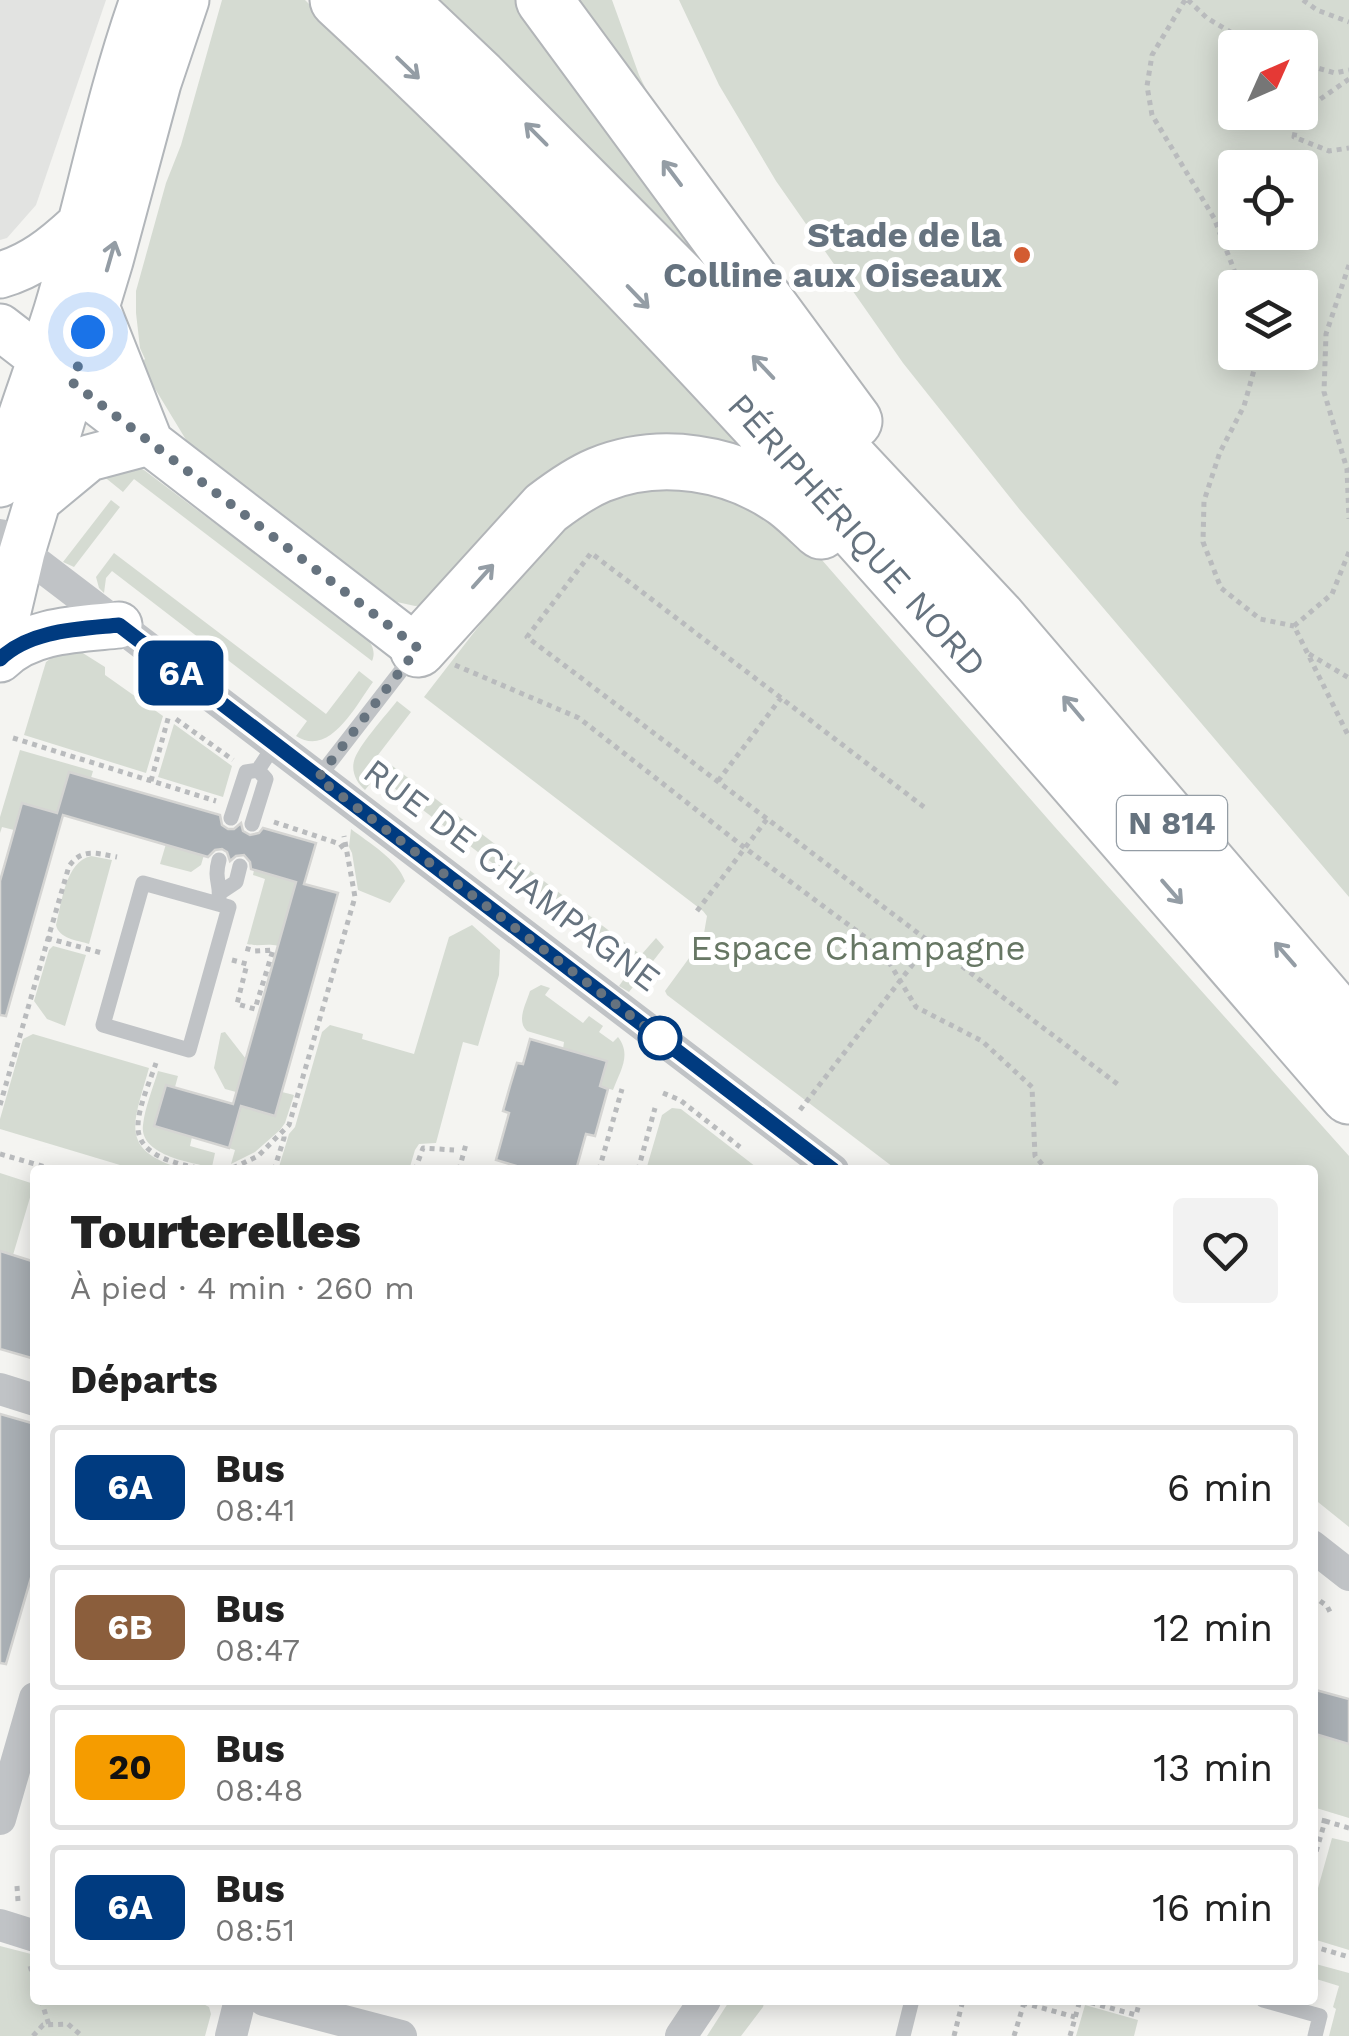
<!DOCTYPE html>
<html lang="fr">
<meta charset="utf-8">
<style>
:root{--surface:#fff;--page:#f2f2f2;--text:#222;--muted:#767676;--line:#e0e0e0}
body{margin:0;font-family:"Work Sans",sans-serif;background:var(--page);color:var(--text);height:100vh;display:flex;flex-direction:column;font-size:38px;white-space:nowrap}
*{box-sizing:border-box;margin:0}
p{font-size:32px;color:var(--muted)}
.icon{flex:none;width:55px;height:55px;fill:none;stroke:currentColor;stroke-width:2;stroke-linecap:round;stroke-linejoin:round}
.map{position:relative;flex:1;overflow:hidden}
.sheet{position:absolute;left:30px;top:1165px;width:1288px;height:840px;display:flex;flex-direction:column;background:var(--surface);border-radius:10px;box-shadow:0 5px 25px #0003}
.sheet>*{flex:none}
.badge{padding:0 20px;border-radius:15px;font-size:35px;line-height:65px}
.needle{width:65px;rotate:45deg}
.controls{position:absolute;left:1218px;top:30px;display:grid;gap:20px}
.controls a{display:grid;place-items:center;width:100px;height:100px;border-radius:10px;background:var(--surface);box-shadow:0 5px 25px #0003;font-size:50px}
.you{position:absolute;width:50px;height:50px;margin:-25px;border:8px solid #fff;border-radius:50%;background:#1a73e8;box-shadow:0 0 0 15px #1a73e833}
.map>.badge{position:absolute;translate:-50% -50%;box-shadow:0 0 0 5px #fff}
h2{padding:0 40px;font-size:38px;line-height:90px}
.round{display:grid;place-items:center;flex:none;width:105px;height:105px;border-radius:10px;background:var(--page)}
.overview{display:flex;align-items:center;justify-content:space-between;height:170px;padding:0 40px}
h1{font-size:48px;font-weight:800;line-height:75px}
ul{padding:0;list-style:none}
li{display:flex;align-items:center;gap:30px;height:125px;margin:0 20px 15px;padding:0 20px;border:5px solid var(--line);border-radius:10px}
li div{flex:1}
li b{display:block;font-size:38px}
li em{font-style:normal}
li .badge{min-width:110px;font-weight:700;text-align:center}
.map>svg:first-child{display:block}
.built{fill:#e2e3e1}
.green{fill:#d5dbd2;fill-rule:evenodd}
.building{fill:#a9afb4;stroke:#d5d5d3;stroke-width:2.5}
.lines{fill:none;stroke-linecap:round;stroke-linejoin:round}
.secondary-casing{stroke:#b2b6ba;stroke-width:49}
.highway-casing{stroke:#b2b5b8;stroke-width:59}
.path{stroke:#b9bbbd;stroke-width:5;stroke-dasharray:5 5;stroke-linecap:butt}
.lane{stroke:#c0c3c6;stroke-width:15}
.street{stroke:#c0c3c6;stroke-width:32}
.secondary{stroke:#fff;stroke-width:45}
.highway{stroke:#fff;stroke-width:55}
.oneway{stroke:#949da5}
.line-casing{stroke:#fff;stroke-width:22}
.line{stroke:#003b80;stroke-width:15}
.walk{stroke:#66737f;stroke-width:10;stroke-dasharray:0 18}
.poi-dot{fill:#d35c32;stroke:#fff;stroke-width:4}
.stop-dot{fill:#fff;stroke:#003b80;stroke-width:5}
.labels{text-anchor:middle;dominant-baseline:central;stroke-width:10;stroke-linejoin:round;paint-order:stroke}
.shield{fill:#fff;stroke:#949da5;stroke-width:2.5}
.shield-label{font-size:32px;font-weight:bold;fill:#66737f}
.poi-label{font-size:35px;font-weight:bold;fill:#66737f;stroke:#fff;text-anchor:end}
.street-label{font-size:35px;fill:#66737f;stroke:#fff}
.park-label{font-size:35px;fill:#677764;stroke:#fff}
</style>
<div class="map">
<svg width="1349" height="2036" viewBox="0 0 1349 2036">
<rect width="100%" height="100%" fill="#f4f4f1"/>
<path class="built" d="M 0,0 L 106,0 L 36,205 L 7,238 L 0,240 Z"/>
<path class="green" d="M 222,0 L 305,0 L 639,332 L 753,452 L 696,447 L 430,605 L 415,606 L 397,602 L 191,448 L 140,364 L 145,359 L 140,348 L 136,313 L 136,291 L 166,183 L 181,145 Z
M 439,0 L 612,0 L 639,75 L 729,258 L 787,353 Z
M 679,0 L 1349,0 L 1349,897 L 1020,510 L 903,363 L 776,181 L 719,85 ZM 1235,48 L 1300,48 L 1300,112 L 1235,112 ZM 1235,168 L 1300,168 L 1300,232 L 1235,232 ZM 1235,288 L 1300,288 L 1300,352 L 1235,352 Z
M 130,463 L 144,470 L 366,637 C 372,644 376,652 372,661 L 134,479 L 123,492 L 102,475 Z
M 668,485 L 718,492 L 767,511 L 808,544 L 1054,826 L 1349,1156 L 1349,1527 L 1313,1498 L 1312,1170 L 897,1170 L 667,995 L 665,991 L 703,939 L 707,916 L 703,911 L 424,697 L 540,547 L 562,524 L 625,489 Z
M 111,500 L 120,507 L 74,567 L 63,562 Z
M 114,553 L 326,714 L 359,671 L 373,682 C 356,705 330,758 296,736 L 307,721 L 112,571 L 106,578 L 104,593 L 99,588 L 96,577 Z
M 78,650 L 105,667 L 105,675 L 163,716 L 146,773 L 24,735 L 46,662 L 58,653 Z
M 397,701 L 411,712 L 378,755 L 641,955 L 656,938 L 664,947 L 629,992 L 619,986 L 631,969 L 377,775 L 365,790 C 357,783 351,772 354,761 C 357,747 387,714 397,701 Z
M 174,724 L 232,766 L 223,797 L 158,777 Z
M 20,750 L 93,771 L 91,778 L 69,772 L 57,813 L 23,803 L 14,830 L 2,827 L 0,833 L 0,817 Z
M 351,829 C 369,843 397,859 405,881 L 390,903 L 358,890 L 352,853 L 349,847 Z
M 166,844 L 204,855 L 201,865 L 191,872 L 160,864 Z
M 91,856 L 112,860 L 89,944 C 77,940 59,939 56,925 C 62,903 65,862 91,856 Z
M 254,870 L 296,882 L 278,946 C 267,943 258,947 247,944 L 265,879 L 253,875 Z
M 472,925 L 500,950 L 499,975 L 478,1046 L 463,1042 L 436,1143 L 419,1144 L 415,1150 L 409,1170 L 278,1170 L 289,1134 L 295,1127 L 322,1032 L 330,1025 L 363,1034 L 362,1039 L 414,1054 L 449,937 Z
M 53,946 L 86,955 L 65,1026 L 47,1019 L 34,1001 L 49,950 Z
M 541,985 L 550,988 L 545,995 L 583,1023 L 589,1016 L 603,1026 L 599,1032 L 613,1042 L 618,1037 C 632,1055 620,1071 613,1090 L 600,1086 L 606,1061 L 563,1049 L 564,1042 L 527,1031 C 516,1021 526,1004 530,991 Z
M 225,1032 L 246,1059 L 236,1092 L 225,1089 L 214,1068 L 221,1033 Z
M 33,1034 L 149,1068 C 134,1123 116,1151 187,1170 L 130,1170 L 130,1168 L 0,1129 L 0,1119 L 23,1039 Z
M 158,1071 L 178,1076 L 175,1087 L 167,1085 L 192,1137 L 190,1146 L 215,1153 L 212,1167 C 191,1163 139,1155 143,1125 C 145,1107 153,1088 158,1071 Z
M 282,1092 L 294,1095 L 285,1123 L 280,1130 L 255,1152 L 231,1164 L 235,1150 L 229,1148 L 241,1106 L 275,1116 Z
M 672,1108 L 681,1109 L 760,1170 L 646,1170 L 662,1115 Z
M 0,1173 L 34,1184 L 13,1255 L 0,1251 Z
M 1312,1733 L 1349,1744 L 1349,1818 L 1313,1807 Z
M 1332,1838 L 1349,1842 L 1349,1950 L 1313,1939 L 1313,1906 Z
M 0,1946 L 35,1955 L 35,2000 L 196,2000 L 209,2007 L 211,2014 L 205,2036 L 0,2036 Z
M 1312,1963 L 1349,1973 L 1349,2036 L 1329,2036 L 1336,2009 L 1333,2007 L 1339,1986 L 1313,1978 Z
M 730,2000 L 765,2000 L 763,2007 L 741,2036 L 707,2036 Z
M 1085,2005 L 1138,2020 L 1134,2036 L 1076,2036 Z"/>
<path class="building" d="M 69,772 L 220,815 L 222,825 L 228,829 L 234,829 L 241,823 L 243,831 L 250,835 L 259,833 L 263,828 L 316,843 L 304,884 L 338,893 L 275,1116 L 241,1106 L 229,1148 L 154,1126 L 166,1085 L 233,1104 L 296,882 L 251,869 L 250,862 L 244,855 L 236,856 L 230,861 L 227,852 L 222,849 L 215,850 L 208,857 L 63,815 L 6,1016 L 0,1015 L 0,881 L 22,803 L 57,813 Z
M 530,1039 L 607,1061 L 600,1086 L 608,1089 L 595,1136 L 586,1134 L 576,1170 L 530,1170 L 496,1160 L 509,1113 L 503,1111 L 510,1086 L 517,1063 L 523,1064 Z
M 0,1251 L 35,1262 L 35,1359 L 0,1349 Z
M 0,1414 L 35,1424 L 35,1564 L 6,1664 L 0,1663 Z
M 1312,1689 L 1349,1699 L 1349,1744 L 1312,1733 Z"/>
<g class="lines">
<defs>
<path id="secondary" d="M 0,275 C 32,266 54,248 78,226
M 96,306 L 149,440
M 0,327 L 418,649
M 0,484 C 16,425 39,368 57,310 C 88,207 107,101 143,0
M 37,501 L 89,458 L 149,442
M 0,645 L 22,552 L 110,261 L 158,83 L 186,0
M 0,659 C 30,629 80,629 119,625"/>
<path id="highway" d="M 338,0 C 703,338 1023,721 1349,1096
M 398,0 L 479,77 L 689,288 L 997,617 L 1349,1028
M 544,0 L 854,421
M 418,649 L 546,508 C 563,495 580,483 599,475 C 660,450 733,462 786,500 C 798,509 810,521 821,531"/>
</defs>
<use href="#secondary" class="secondary-casing"/>
<use href="#highway" class="highway-casing"/>
<path class="path" d="M 1185,0 L 1152,55 L 1147,86 L 1152,115 L 1214,218 L 1241,288
M 1188,0 L 1207,18 L 1257,48
M 1303,0 L 1317,10 L 1349,22
M 1300,63 L 1335,73 L 1349,70
M 1349,79 L 1299,114 L 1294,137 L 1329,151 L 1349,148
M 1349,265 L 1326,334 L 1324,392 L 1347,469 L 1349,519
M 1255,352 L 1256,363 L 1244,406 L 1220,452 L 1204,501 L 1203,542 L 1221,588 L 1260,619 L 1294,626
M 1349,552 L 1332,594 L 1294,626 L 1349,737
M 1309,654 L 1349,678
M 455,665 L 579,718 L 745,848 L 881,949 L 916,1007 L 982,1041 L 1032,1087 L 1035,1156 L 1047,1170
M 176,719 L 233,760
M 13,738 L 216,801
M 151,781 L 169,715
M 718,781 L 781,698
M 924,807 L 591,553 L 527,637 L 1120,1086
M 274,822 L 340,844 L 346,852
M 697,911 L 767,819
M 47,938 L 102,953
M 232,960 L 247,964 L 237,1004 L 255,1009 L 273,950 L 255,951 L 241,947
M 156,1063 C 150,1081 138,1108 138,1126 C 137,1158 183,1165 207,1170
M 663,1093 L 680,1100 L 740,1147
M 0,1105 L 69,866 C 82,848 96,853 117,857
M 800,1110 L 930,942
M 0,1154 L 56,1170
M 223,1170 L 235,1167 L 258,1156 L 289,1125 L 355,897 L 344,836
M 274,1170 L 284,1138 L 284,1133
M 415,1170 L 423,1148 L 454,1150
M 459,1170 L 466,1144
M 599,1170 L 622,1089
M 638,1170 L 655,1108
M 1312,1595 L 1327,1606 L 1331,1614
M 1312,1818 L 1325,1821 L 1312,1866
M 1325,1821 L 1349,1828
M 17,1886 L 18,1901
M 1312,1946 L 1349,1957
M 30,1966 L 35,1982
M 41,2000 L 49,2025
M 1013,2000 L 1075,2017
M 1081,2000 L 1136,2015 L 1140,2000
M 33,2036 L 43,2025 L 68,2024 L 82,2036
M 954,2036 L 963,2000
M 1014,2036 L 1024,2003
M 1070,2036 L 1080,2000"/>
<path class="lane" d="M 318,778 L 414,654
M 231,818 L 246,772 L 258,770 L 275,744
M 252,824 L 266,779 L 258,770
M 143,883 L 229,907 L 189,1050 L 103,1025 Z
M 221,892 L 236,882 L 240,866
M 218,904 C 223,885 213,882 219,860
M 1263,2000 L 1320,2016 L 1315,2036
M 903,2036 L 912,2000"/>
<path class="street" d="M 0,535 L 833,1170
M 0,1389 L 35,1400
M 1312,1546 L 1349,1575
M 0,1819 L 35,1698
M 0,1925 L 35,1936
M 264,2000 L 401,2036
M 231,2036 L 240,2000
M 681,2036 L 705,2000"/>
<use href="#secondary" class="secondary"/>
<use href="#highway" class="highway"/>
</g>
<defs><path id="oneway-shaft" d="M-6 0H5M1.5-3L5.5 0L1.5 3" fill="none" stroke-width="1.6" stroke-linecap="round" stroke-linejoin="round" transform="scale(2.5)"/></defs>
<g class="oneway">
<use href="#oneway-shaft" transform="translate(408 68) rotate(44)"/>
<use href="#oneway-shaft" transform="translate(536 134) rotate(-135)"/>
<use href="#oneway-shaft" transform="translate(672 173) rotate(-127)"/>
<use href="#oneway-shaft" transform="translate(111 256) rotate(-74)"/>
<use href="#oneway-shaft" transform="translate(638 297) rotate(46)"/>
<use href="#oneway-shaft" transform="translate(763 367) rotate(-133)"/>
<use href="#oneway-shaft" transform="translate(483 576) rotate(-48)"/>
<use href="#oneway-shaft" transform="translate(1073 708) rotate(-130)"/>
<use href="#oneway-shaft" transform="translate(1172 892) rotate(49)"/>
<use href="#oneway-shaft" transform="translate(1285 954) rotate(-131)"/>
</g>
<g class="lines">
<defs>
<path id="line" d="M 0,659 C 30,630 79,629 119,625 L 833,1170"/>
</defs>
<use href="#line" class="line-casing"/>
<use href="#line" class="line"/>
<path class="walk" d="M 88,332 L 73,383 L 418,648 L 318,778 L 660,1038"/>
</g>
<circle class="poi-dot" cx="1022" cy="255" r="10"/>
<circle class="stop-dot" cx="660" cy="1038" r="20"/>
<g class="labels">
<rect class="shield" x="1117" y="796" width="110" height="54" rx="8"/>
<g class="shield-label">
<text x="1172" y="823">N 814</text>
</g>
<g class="poi-label">
<text x="1002" y="235">Stade de la<tspan x="1002" dy="40">Colline aux Oiseaux</tspan></text>
</g>
<g class="street-label">
<text transform="translate(857 535) rotate(48)">PÉRIPHÉRIQUE NORD</text>
<text transform="translate(512 875) rotate(37)">RUE DE CHAMPAGNE</text>
</g>
<g class="park-label">
<text x="858" y="948">Espace Champagne</text>
</g>
</g>
</svg>
<div class="controls">
<a><svg class="needle" viewBox="-14 -14 28 28"><path d="M0-13l5 13h-10z" fill="#e53935"/><path d="M0 13l5-13h-10z" fill="#767676"/></svg></a>
<a><svg class="icon" aria-label="locate" viewBox="0 0 24 24"><circle cx="12" cy="12" r="6"/><path d="M12 2v4M12 18v4M2 12h4M18 12h4"/></svg></a>
<a><svg class="icon" aria-label="layers" viewBox="0 0 24 24"><path d="M12 4l9 5-9 5-9-5zM3 14l9 5 9-5"/></svg></a>
</div>
<div class="you" style="left:88px;top:332px"></div>
<b class="badge" style="left:181px;top:673px;background:#003b80;color:#fff">6A</b>
<section class="sheet">
<div class="overview"><div><h1>Tourterelles</h1><p>À pied · 4 min · 260 m</p></div><a class="round"><svg class="icon" aria-label="heart" viewBox="0 0 24 24"><path d="M12 20l-8-8c-3-5 5-10 8-4 3-6 11-1 8 4z"/></svg></a></div>
<h2>Départs</h2>
<ul>
<li><span class="badge" style="background:#003b80;color:#fff">6A</span><div><b>Bus</b><p>08:41</p></div><em>6 min</em></li>
<li><span class="badge" style="background:#8b5e3c;color:#fff">6B</span><div><b>Bus</b><p>08:47</p></div><em>12 min</em></li>
<li><span class="badge" style="background:#f59c00;color:#111">20</span><div><b>Bus</b><p>08:48</p></div><em>13 min</em></li>
<li><span class="badge" style="background:#003b80;color:#fff">6A</span><div><b>Bus</b><p>08:51</p></div><em>16 min</em></li>
</ul>
</section>
</div>
